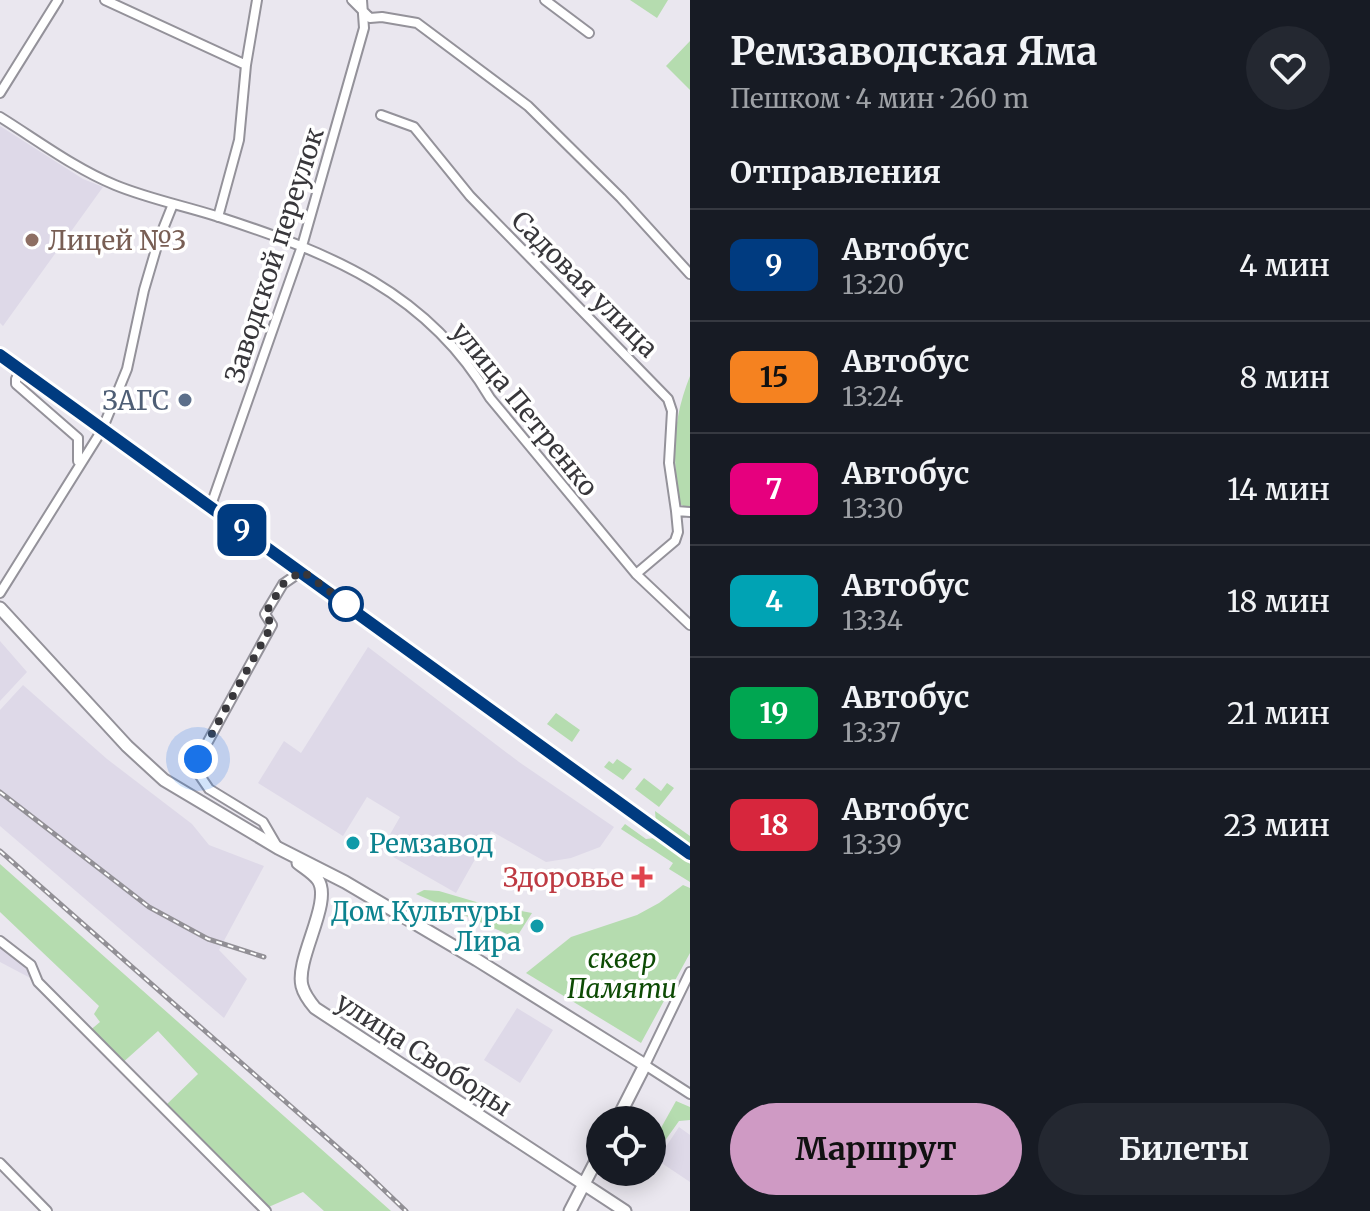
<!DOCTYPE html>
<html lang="ru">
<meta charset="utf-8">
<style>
:root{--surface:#171b24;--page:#242831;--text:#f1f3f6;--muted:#9ea1a6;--line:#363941;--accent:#cf9ac4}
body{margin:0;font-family:Merriweather,serif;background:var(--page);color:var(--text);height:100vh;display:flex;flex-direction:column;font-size:30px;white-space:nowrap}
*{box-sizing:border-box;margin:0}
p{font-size:26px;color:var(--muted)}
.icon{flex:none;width:44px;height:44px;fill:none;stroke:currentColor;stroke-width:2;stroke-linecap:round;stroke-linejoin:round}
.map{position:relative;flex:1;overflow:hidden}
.sheet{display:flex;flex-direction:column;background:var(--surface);width:680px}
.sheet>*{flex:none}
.badge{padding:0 16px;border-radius:12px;font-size:28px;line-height:52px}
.buttons{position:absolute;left:586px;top:1106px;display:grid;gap:16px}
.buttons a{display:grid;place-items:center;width:80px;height:80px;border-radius:50%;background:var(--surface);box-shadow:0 4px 20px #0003;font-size:40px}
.you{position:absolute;width:40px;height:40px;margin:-20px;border:6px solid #fff;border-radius:50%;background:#1a73e8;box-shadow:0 0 0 12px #1a73e833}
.map>.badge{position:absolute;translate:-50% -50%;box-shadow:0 0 0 4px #fff}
h2{padding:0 40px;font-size:30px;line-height:72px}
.round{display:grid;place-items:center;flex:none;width:84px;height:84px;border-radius:42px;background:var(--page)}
.summary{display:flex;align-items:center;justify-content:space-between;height:136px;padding:0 40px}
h1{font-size:38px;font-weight:700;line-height:60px}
.button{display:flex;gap:16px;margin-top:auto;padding:16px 40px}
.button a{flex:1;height:92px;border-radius:48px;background:var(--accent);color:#111;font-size:32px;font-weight:700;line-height:92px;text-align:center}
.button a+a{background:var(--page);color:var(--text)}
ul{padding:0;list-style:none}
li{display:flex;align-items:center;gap:24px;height:112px;padding:0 40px;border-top:2px solid var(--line)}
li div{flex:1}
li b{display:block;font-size:30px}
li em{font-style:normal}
li .badge{min-width:88px;font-weight:700;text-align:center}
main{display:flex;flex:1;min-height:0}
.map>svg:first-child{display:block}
.built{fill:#ded9e8}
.green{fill:#b5dcaf}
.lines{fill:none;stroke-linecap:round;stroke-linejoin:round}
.street-casing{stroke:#94929a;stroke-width:12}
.secondary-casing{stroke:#94929a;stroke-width:15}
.street{stroke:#fff;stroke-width:8}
.secondary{stroke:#fff;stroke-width:11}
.rail-casing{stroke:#929096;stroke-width:5}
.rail{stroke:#fff;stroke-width:2;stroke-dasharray:6;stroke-linecap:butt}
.line-casing{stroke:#fff;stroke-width:18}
.line{stroke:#003b80;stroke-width:12}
.walk{stroke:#38373b;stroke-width:8;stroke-dasharray:0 14.4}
.education-dot{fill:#8d6e63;stroke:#fff;stroke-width:3}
.service-dot{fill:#5c6f8a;stroke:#fff;stroke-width:3}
.stop-dot{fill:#fff;stroke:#003b80;stroke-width:4}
.culture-dot{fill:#0f9aa8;stroke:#fff;stroke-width:3}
.health-dot{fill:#e0444e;stroke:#fff;stroke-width:3}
.labels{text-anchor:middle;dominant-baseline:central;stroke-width:7;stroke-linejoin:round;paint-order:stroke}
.education-label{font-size:26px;fill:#785e54;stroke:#fff;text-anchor:start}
.street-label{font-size:26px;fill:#38373b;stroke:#fff}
.service-label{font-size:26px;fill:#4e5e75;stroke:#fff;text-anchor:end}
.culture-label{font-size:26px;fill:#0d838f;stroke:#fff;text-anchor:start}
.health-label{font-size:26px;fill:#be3a42;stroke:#fff;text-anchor:end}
.park-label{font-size:26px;font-style:italic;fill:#0d4b04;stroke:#fff}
</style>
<main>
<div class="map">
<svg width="690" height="1211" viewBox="0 0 690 1211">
<rect width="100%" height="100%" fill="#eae7ef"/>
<path class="built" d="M 0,126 L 83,179 L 103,187 L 3,326 L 0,323 Z
M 0,641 L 27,672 L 0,701 Z
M 368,647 L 519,762 L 614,827 L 600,847 L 571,858 L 546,862 L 491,831 L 456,893 L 381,850 L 400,817 L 367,797 L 343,836 L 258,783 L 284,741 L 301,753 Z
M 23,685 L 107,759 L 192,824 L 209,845 L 264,866 L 219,950 L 247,979 L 224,1018 L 0,826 L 0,710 Z
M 0,941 L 31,965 L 38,982 L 0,962 Z
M 517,1008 L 553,1030 L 520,1083 L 484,1060 Z
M 679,1127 L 690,1135 L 690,1182 L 657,1160 Z"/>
<path class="green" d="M 630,0 L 668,0 L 657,18 Z
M 690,41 L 690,90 L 666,66 Z
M 690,376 L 690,507 L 685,507 L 680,504 C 672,458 672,421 690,376 Z
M 556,713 L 580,730 L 572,742 L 547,724 Z
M 617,759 L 632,769 L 623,780 L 604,767 L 609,761 L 613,764 Z
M 644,778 L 661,791 L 667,783 L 674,788 L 659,807 L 635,789 Z
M 655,811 L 690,836 L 690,849 L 656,824 Z
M 625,824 L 646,839 L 655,838 L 690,864 L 690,882 L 669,869 L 673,863 L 621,829 Z
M 0,864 L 391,1211 L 324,1211 L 303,1192 L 264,1209 L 163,1108 L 198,1074 L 158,1031 L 120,1065 L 88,1032 L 100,1022 L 94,1014 L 99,1006 L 0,912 Z
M 683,885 L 690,888 L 690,953 L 641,1043 L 526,973 L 571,937 L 637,915 L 659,903 Z
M 424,890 L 439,891 L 483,904 L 532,913 L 516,938 L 416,894 Z
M 676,1101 L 690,1107 L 690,1120 L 679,1121 L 652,1159 L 652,1144 Z"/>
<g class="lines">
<defs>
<path id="street" d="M 105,0 L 246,65
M 352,0 L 370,18 L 382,17 L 417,23 L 528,106 L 621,198 L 690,274
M 545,0 L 589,33
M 0,93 L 58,0
M 381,115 L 414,127 L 470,196 L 668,399 L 672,411 L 669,463 L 676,511 L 690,512
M 0,117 C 37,140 74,168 115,185 C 149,199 185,206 219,217 C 330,253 428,292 490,398 L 636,574 L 690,625
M 218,217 L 239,140 L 246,65 L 257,0
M 21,370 L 16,379 L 16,384 L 78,438 L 78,461
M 210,508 L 302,246 L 364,28 L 362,0
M 636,574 L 675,541 L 678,532 L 676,511
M 0,593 L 102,430 L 127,369 L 144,290 L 159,239 L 173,204
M 277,846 L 263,822 L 209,789 L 194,767 L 272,625 L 265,614 L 283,584 L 302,571
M 0,941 L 31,965 L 38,982 L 266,1211
M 690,972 L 645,1065 L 690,1094
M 0,1163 L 47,1211"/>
<path id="secondary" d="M 0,355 L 690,854
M 0,608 L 127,746 L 164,780 L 278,848 L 345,882 L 477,960 L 645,1065 L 617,1120
M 298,863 C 304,868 313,873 318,880 C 333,902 295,959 302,986 C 304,994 310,1002 315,1008 L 625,1211
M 570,1211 L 600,1153"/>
</defs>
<use href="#street" class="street-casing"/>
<use href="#secondary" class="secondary-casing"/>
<use href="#street" class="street"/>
<use href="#secondary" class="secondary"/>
<defs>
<path id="rail" d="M 0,792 L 149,907 L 208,939 L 264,957
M 0,851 L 361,1168 L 406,1211"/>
</defs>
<use href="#rail" class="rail-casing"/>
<use href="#rail" class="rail"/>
</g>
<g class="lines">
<defs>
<path id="line" d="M 0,355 L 690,854"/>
</defs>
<use href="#line" class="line-casing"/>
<use href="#line" class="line"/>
<path class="walk" d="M 198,759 L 272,625 L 265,614 L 283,584 L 302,571 L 351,607 L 346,604"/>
</g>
<circle class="education-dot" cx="32" cy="240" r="8"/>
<circle class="service-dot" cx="185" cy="400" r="8"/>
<circle class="stop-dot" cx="346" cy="604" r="16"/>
<g class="culture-dot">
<circle cx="353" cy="843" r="8"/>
<circle cx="537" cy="926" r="8"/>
</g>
<path class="health-dot" d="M638 865h8v8h8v8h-8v8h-8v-8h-8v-8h8z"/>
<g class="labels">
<g class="education-label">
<text x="48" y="240">Лицей №3</text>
</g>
<g class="street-label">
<text transform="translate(274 255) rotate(-72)">Заводской переулок</text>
<text transform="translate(585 284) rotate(45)">Садовая улица</text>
<text transform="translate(525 409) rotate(51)">улица Петренко</text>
<text transform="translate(424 1054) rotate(33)">улица Свободы</text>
</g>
<g class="service-label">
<text x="169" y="400">ЗАГС</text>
</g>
<g class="culture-label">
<text x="369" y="843">Ремзавод</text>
<text x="521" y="911" text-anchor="end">Дом Культуры<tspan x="521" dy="30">Лира</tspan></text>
</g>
<g class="health-label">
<text x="624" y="877">Здоровье</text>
</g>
<g class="park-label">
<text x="622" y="958">сквер<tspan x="622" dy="30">Памяти</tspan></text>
</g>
</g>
</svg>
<div class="buttons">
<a><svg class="icon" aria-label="locate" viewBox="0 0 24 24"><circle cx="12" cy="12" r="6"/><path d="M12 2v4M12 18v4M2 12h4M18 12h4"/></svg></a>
</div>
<div class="you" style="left:198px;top:759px"></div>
<b class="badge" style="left:242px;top:530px;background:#003b80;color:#fff">9</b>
</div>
<section class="sheet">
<div class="summary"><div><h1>Ремзаводская Яма</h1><p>Пешком · 4 мин · 260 m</p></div><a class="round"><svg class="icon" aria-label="heart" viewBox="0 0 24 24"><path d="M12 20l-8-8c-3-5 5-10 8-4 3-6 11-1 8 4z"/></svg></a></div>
<h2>Отправления</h2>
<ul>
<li><span class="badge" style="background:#003b80;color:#fff">9</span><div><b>Автобус</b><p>13:20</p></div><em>4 мин</em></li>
<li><span class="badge" style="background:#f58220;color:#111">15</span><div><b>Автобус</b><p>13:24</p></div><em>8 мин</em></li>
<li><span class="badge" style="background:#e6007e;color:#fff">7</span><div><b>Автобус</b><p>13:30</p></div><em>14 мин</em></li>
<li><span class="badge" style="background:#00a3b4;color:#fff">4</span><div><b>Автобус</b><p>13:34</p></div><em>18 мин</em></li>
<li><span class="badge" style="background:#00a651;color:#fff">19</span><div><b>Автобус</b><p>13:37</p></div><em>21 мин</em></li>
<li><span class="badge" style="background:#d7263d;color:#fff">18</span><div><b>Автобус</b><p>13:39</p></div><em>23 мин</em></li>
</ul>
<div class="button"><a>Маршрут</a><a>Билеты</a></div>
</section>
</main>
